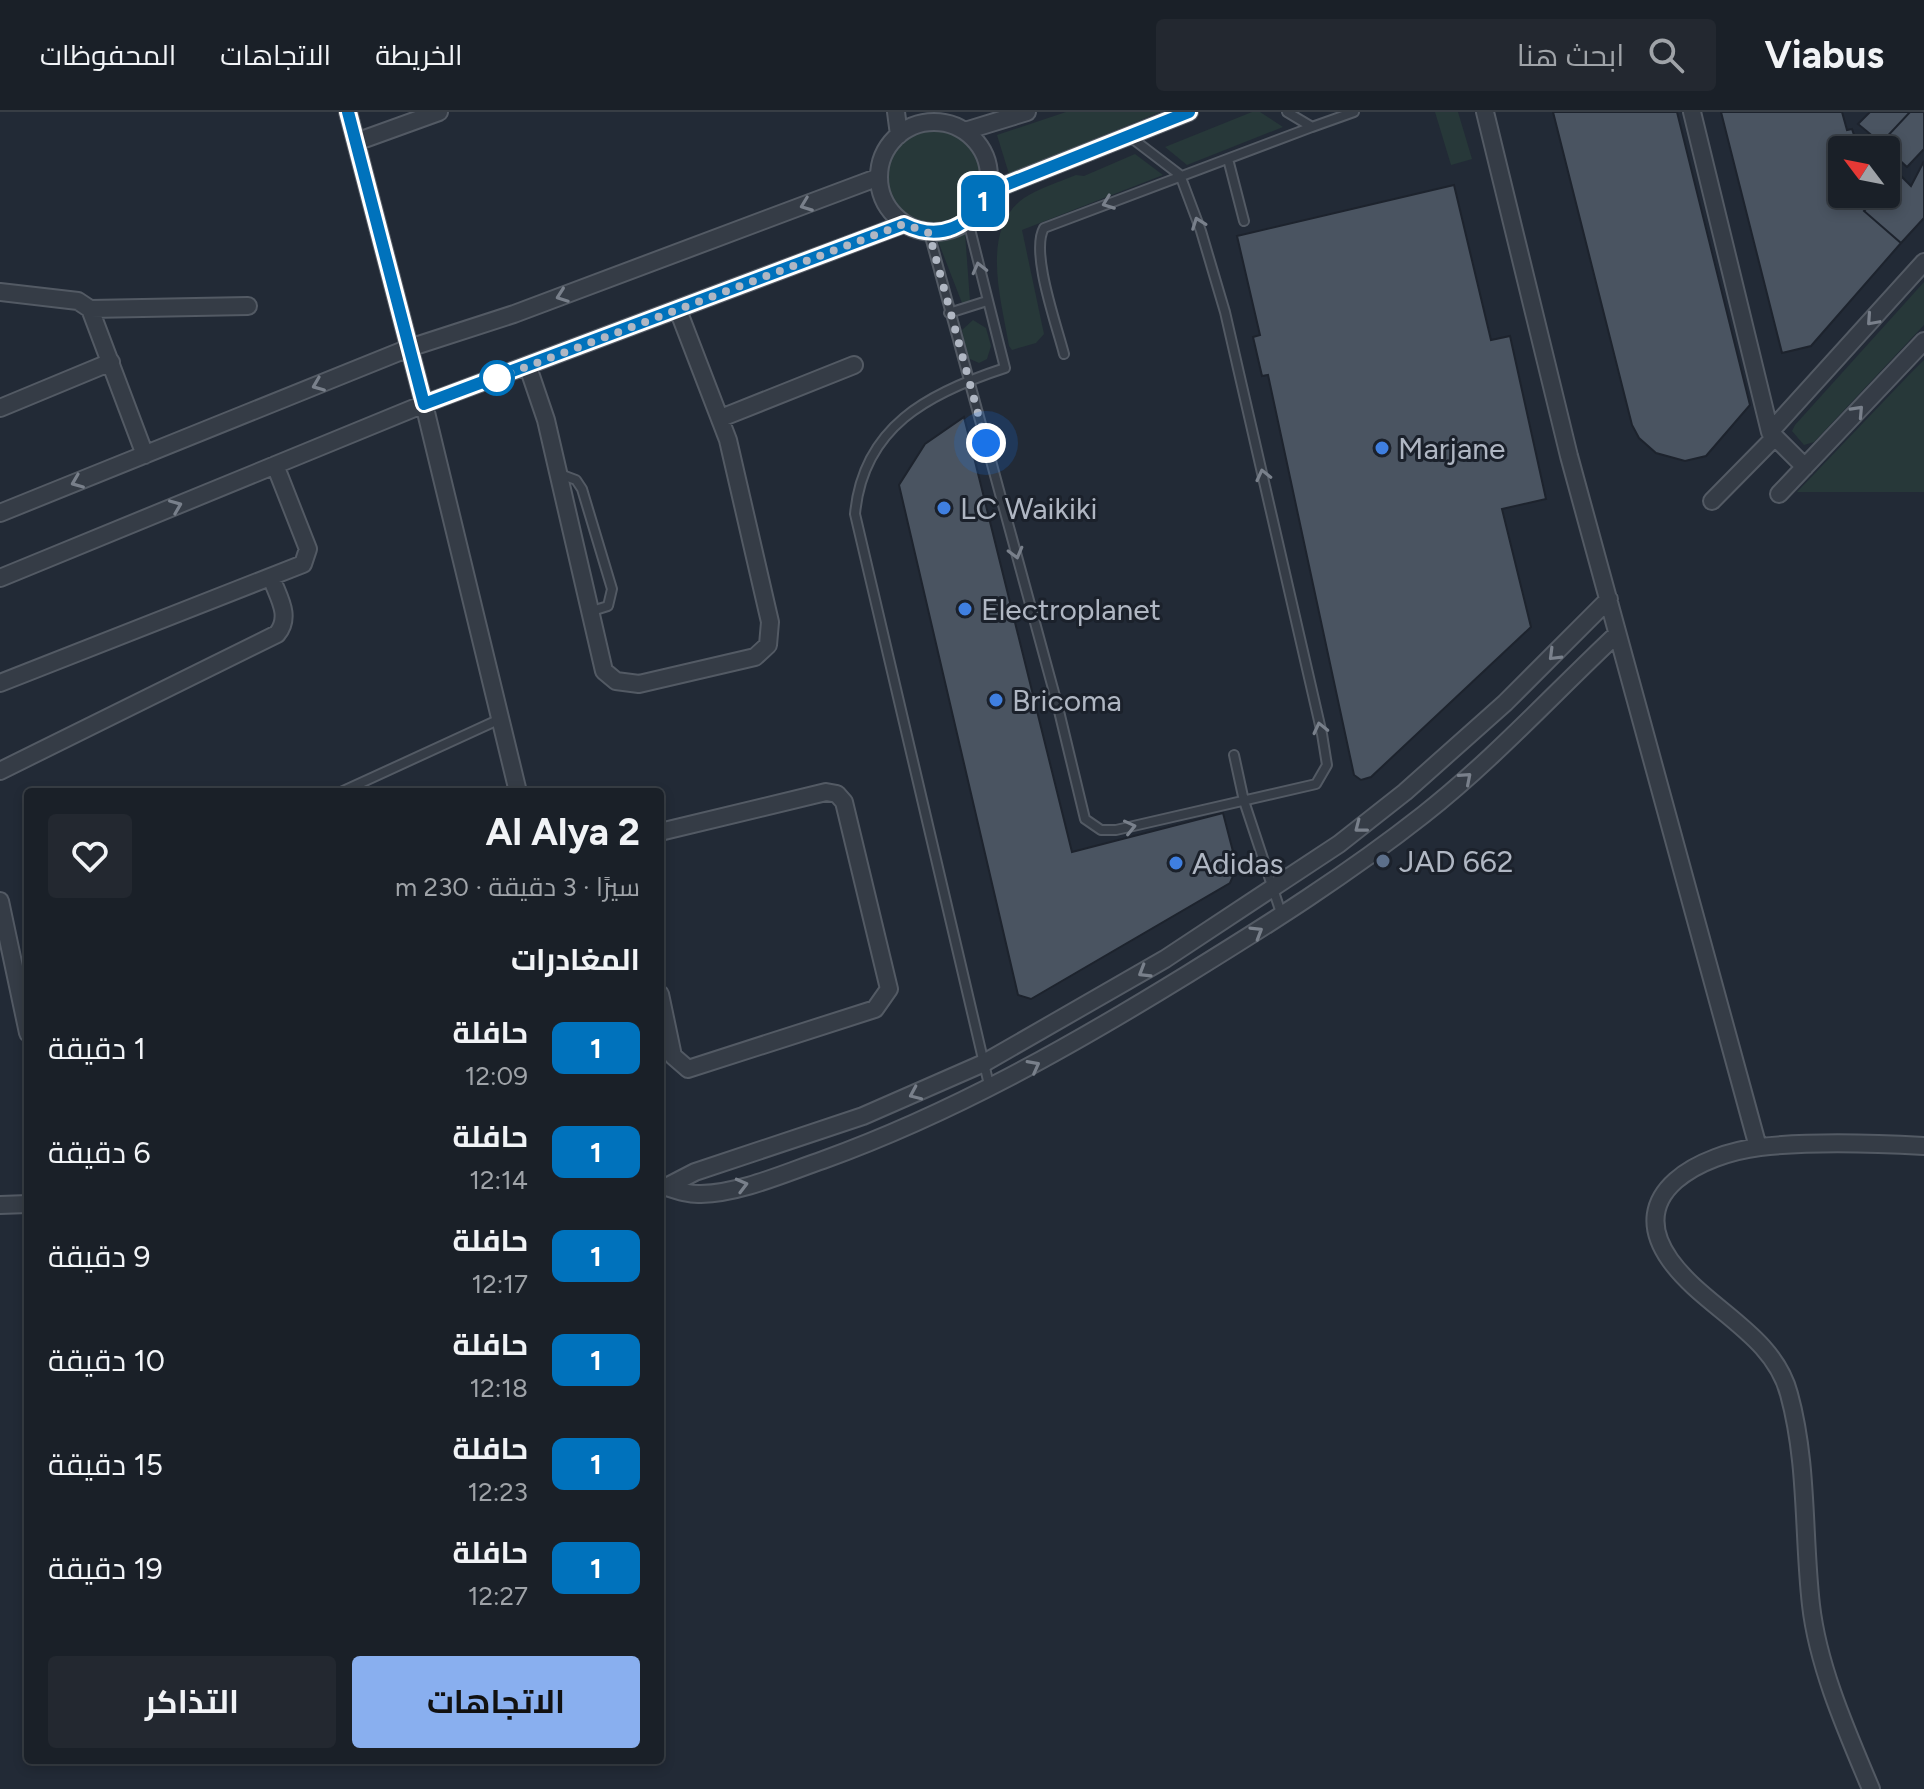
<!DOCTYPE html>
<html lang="ar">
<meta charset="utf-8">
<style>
:root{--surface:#1a2028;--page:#232830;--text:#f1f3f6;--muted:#9fa3a8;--line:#383e45;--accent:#89afef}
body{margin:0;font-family:Figtree,Cairo,sans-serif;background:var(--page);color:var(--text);direction:rtl;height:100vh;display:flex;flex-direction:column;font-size:30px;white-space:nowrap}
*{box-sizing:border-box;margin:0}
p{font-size:26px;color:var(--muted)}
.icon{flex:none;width:44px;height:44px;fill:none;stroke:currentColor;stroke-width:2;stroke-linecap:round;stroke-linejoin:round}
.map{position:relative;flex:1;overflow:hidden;direction:ltr}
.drawer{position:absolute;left:24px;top:676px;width:640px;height:976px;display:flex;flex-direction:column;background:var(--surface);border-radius:8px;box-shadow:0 4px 12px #0003,0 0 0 2px var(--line);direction:rtl}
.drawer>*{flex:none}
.badge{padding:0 16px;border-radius:12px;font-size:28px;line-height:52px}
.needle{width:52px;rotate:302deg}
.buttons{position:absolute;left:1828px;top:24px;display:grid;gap:16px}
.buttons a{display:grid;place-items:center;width:72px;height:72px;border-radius:8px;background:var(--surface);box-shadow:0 4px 12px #0003,0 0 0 2px var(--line);font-size:40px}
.you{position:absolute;width:40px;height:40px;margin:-20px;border:6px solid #fff;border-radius:50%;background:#1a73e8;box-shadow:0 0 0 12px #1a73e833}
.map>.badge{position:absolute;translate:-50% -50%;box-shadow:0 0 0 4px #fff}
h2{padding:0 24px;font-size:30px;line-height:72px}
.round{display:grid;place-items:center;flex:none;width:84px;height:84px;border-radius:8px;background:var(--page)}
.summary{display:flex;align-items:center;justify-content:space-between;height:136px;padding:0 24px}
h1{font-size:38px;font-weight:700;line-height:60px}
.button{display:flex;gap:16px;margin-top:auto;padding:16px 24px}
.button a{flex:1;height:92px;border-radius:8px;background:var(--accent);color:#111;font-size:32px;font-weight:700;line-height:92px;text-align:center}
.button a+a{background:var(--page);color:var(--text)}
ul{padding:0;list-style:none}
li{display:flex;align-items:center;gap:24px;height:104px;padding:0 24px}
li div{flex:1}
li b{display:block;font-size:30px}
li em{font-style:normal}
li .badge{min-width:88px;font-weight:700;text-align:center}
header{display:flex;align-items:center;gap:48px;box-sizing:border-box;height:112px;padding:0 40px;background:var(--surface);border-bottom:2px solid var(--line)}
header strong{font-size:38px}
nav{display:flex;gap:44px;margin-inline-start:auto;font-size:28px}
.search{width:560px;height:72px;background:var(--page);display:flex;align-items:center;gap:20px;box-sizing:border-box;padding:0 28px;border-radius:8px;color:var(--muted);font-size:30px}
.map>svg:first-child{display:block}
.green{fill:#273839}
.building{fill:#4a5461;stroke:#1d232d;stroke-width:2}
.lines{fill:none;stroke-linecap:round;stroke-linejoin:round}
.lane-casing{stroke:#535a64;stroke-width:12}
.street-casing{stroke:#535a64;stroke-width:20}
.lane{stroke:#353c46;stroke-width:8}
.street{stroke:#353c46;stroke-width:16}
.oneway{stroke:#79808b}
.line-casing{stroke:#fff;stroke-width:18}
.line{stroke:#0072bc;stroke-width:12}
.walk{stroke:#b0b7c3;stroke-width:8;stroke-dasharray:0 14.4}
.stop-dot{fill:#fff;stroke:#0072bc;stroke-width:4}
.shop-dot{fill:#3f7fe0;stroke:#1b212b;stroke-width:3}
.service-dot{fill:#5c6f8a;stroke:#1b212b;stroke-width:3}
.labels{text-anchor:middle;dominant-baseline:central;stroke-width:6;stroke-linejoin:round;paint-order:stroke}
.poi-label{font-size:30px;fill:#b0b7c3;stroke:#1b212b;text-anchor:start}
</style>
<header>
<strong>Viabus</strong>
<div class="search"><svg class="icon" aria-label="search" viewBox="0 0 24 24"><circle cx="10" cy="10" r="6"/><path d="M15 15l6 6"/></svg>ابحث هنا</div>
<nav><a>الخريطة</a><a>الاتجاهات</a><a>المحفوظات</a></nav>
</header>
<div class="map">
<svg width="1924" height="1677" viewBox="0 0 1924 1677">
<rect width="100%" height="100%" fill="#222a36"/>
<path class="green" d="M 1066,0 L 1160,0 L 1009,62 L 997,23 Z
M 1252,0 L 1260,0 L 1283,15 L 1187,53 L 1165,35 Z
M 1435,0 L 1458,0 L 1472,47 L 1451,53 Z
M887 66a47 47 0 1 1 94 0a47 47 0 1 1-94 0Z
M 1135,42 L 1163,63 L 1022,118 L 1044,222 L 1036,231 L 1012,238 L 1009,234 C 1002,190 979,118 1024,86 C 1039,76 1059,70 1076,63 L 1084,64 Z
M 965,121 L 970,189 L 962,191 L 938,129 Z
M 1924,170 L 1924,213 L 1814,330 L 1804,333 L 1792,319 L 1795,313 Z
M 973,208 L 986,216 L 991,234 L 987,247 L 979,251 L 968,246 L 962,218 Z
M 1924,248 L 1924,380 L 1797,380 L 1907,265 Z"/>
<path class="building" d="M 1553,0 L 1677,0 L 1750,293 L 1706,344 L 1685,349 L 1656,341 L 1639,326 L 1632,313 Z
M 1721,0 L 1842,0 L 1847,18 L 1852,17 L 1859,38 L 1842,38 L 1842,82 L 1879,82 L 1864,99 L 1901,131 L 1811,234 L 1782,241 Z
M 1870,0 L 1910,0 L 1881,31 L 1858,12 Z
M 1910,0 L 1924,0 L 1924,37 L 1907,55 L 1881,31 Z
M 1924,49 L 1924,106 L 1901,131 L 1864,99 L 1879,82 L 1886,82 L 1886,74 L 1898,61 L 1911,74 Z
M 1454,73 L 1491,228 L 1510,224 L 1546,387 L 1502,397 L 1531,515 L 1371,665 L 1361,668 L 1354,663 L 1268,263 L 1262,264 L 1253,225 L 1260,223 L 1237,124 Z
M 964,305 L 1072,740 L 1223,701 L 1237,755 L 1230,771 L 1031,887 L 1018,883 L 899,373 L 925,332 Z"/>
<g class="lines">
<defs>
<path id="lane" d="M 1287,0 L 1312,15 L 1354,0
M 1228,47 L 1244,109
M 968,109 L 1005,256 C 928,281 863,315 855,402 L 990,977
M 929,121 L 1058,595 L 1085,707 L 1101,718 L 1116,718 L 1316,672 L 1327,653 L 1322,622 L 1225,200 L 1201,119 L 1180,63 L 1129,24
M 949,201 L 987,189
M 1064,242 C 1057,214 1030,140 1044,116 L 1312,15
M 560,362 L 576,368 L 582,377 L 612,477 L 608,494 L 589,500
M 1234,643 L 1244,689 L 1282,804
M 341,680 L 500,607"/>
<path id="street" d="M 348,0 L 424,292 L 518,680
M 896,0 L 899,23
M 1485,0 L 1569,344 L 1758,1035
M 1692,0 L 1770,320 L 1805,355
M879 65a55 55 0 1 1 110 0a55 55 0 1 1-110 0Z
M 965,19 L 1027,0
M 356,30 L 439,0
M 988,80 L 1189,0
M 0,180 L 78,189 L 90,197 L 145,343
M 90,197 L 248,194
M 528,255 L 546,308 L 604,559 L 616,569 L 639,572 L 755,545 L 768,533 L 770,510 L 728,328 L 678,198
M 0,296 L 111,250
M 721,306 L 854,253
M 1770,320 L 1924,150
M 1779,382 L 1924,229
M 1712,389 L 1775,325
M 0,401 L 409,236 L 514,202 L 879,65
M 0,466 L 424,292 L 904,112
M 0,571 L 303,452 L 308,437 L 275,353
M 0,659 L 277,522 C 292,504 278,485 271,465
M 660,720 L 826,680 L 837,682 L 844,690 L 889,877 L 875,897 L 688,957 L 673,944 L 660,882
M 0,789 L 28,921
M 660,1073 C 673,1077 688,1083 701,1082 C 741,1081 785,1061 823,1048 C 953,1001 1071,934 1188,862 C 1269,812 1348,762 1423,703 C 1493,648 1553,582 1617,522
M 666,1075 L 695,1060 L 863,1004 L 984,951 L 1165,847 L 1339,732 L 1405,680 L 1505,591 L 1609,487
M 0,1093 L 28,1092
M 1871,1677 C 1847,1620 1818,1555 1811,1493 C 1803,1423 1808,1351 1789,1282 C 1773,1221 1705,1197 1670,1148 C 1622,1080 1703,1042 1760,1035 C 1813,1029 1871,1031 1924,1034"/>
</defs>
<use href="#lane" class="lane-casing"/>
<use href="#street" class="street-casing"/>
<use href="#lane" class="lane"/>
<use href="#street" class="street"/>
</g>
<defs><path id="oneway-chevron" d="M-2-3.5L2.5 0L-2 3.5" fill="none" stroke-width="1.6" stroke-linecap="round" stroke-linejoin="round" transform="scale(2)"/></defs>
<g class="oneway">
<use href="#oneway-chevron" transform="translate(1108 91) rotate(159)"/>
<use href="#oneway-chevron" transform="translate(806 93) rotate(159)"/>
<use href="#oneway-chevron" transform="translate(1198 111) rotate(-110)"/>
<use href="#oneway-chevron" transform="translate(979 156) rotate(-104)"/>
<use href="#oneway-chevron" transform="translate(562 184) rotate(160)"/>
<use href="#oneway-chevron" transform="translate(1872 208) rotate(132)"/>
<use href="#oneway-chevron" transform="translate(318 273) rotate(158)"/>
<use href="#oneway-chevron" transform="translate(1858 299) rotate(-47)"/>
<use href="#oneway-chevron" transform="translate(1263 363) rotate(-103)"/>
<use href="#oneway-chevron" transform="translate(77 370) rotate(158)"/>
<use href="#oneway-chevron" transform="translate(176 394) rotate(-22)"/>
<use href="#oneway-chevron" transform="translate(1016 441) rotate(75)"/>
<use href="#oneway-chevron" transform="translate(1554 543) rotate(135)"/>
<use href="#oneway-chevron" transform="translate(1320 616) rotate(-103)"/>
<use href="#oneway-chevron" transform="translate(1466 666) rotate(-41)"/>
<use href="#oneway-chevron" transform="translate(1130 715) rotate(-13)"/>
<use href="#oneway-chevron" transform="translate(1360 715) rotate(142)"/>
<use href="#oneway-chevron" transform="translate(1257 820) rotate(-31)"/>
<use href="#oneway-chevron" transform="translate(1144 860) rotate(149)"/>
<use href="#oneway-chevron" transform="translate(1034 954) rotate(-28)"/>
<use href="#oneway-chevron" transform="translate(915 982) rotate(156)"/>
<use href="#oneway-chevron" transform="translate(742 1073) rotate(-15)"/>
</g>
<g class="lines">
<defs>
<path id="line" d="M 348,0 L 424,292 L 904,112 C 940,130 971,115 988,80 L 1189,0"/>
</defs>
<use href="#line" class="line-casing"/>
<use href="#line" class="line"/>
<path class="walk" d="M 497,266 L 904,112 L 929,121 L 986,331"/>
</g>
<circle class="stop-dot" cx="497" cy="266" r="16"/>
<g class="shop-dot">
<circle cx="1382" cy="336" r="8"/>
<circle cx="944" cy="396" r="8"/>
<circle cx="965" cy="497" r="8"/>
<circle cx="996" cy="588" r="8"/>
<circle cx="1176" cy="751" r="8"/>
</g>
<circle class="service-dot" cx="1383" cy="749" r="8"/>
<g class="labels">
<g class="poi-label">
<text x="1398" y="336">Marjane</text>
<text x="960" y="396">LC Waikiki</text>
<text x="981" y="497">Electroplanet</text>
<text x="1012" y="588">Bricoma</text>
<text x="1399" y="749">JAD 662</text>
<text x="1192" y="751">Adidas</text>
</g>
</g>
</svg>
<div class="buttons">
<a><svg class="needle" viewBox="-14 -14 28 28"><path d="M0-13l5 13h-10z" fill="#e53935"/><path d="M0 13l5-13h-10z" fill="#9fa3a8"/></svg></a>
</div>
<div class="you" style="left:986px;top:331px"></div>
<b class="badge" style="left:983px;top:89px;background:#0072bc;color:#fff">1</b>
<section class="drawer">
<div class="summary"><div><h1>Al Alya 2</h1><p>سيرًا · 3 دقيقة · 230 m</p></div><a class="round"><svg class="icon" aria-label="heart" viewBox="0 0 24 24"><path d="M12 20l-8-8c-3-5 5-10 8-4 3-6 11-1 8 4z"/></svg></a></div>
<h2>المغادرات</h2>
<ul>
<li><span class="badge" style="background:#0072bc;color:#fff">1</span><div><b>حافلة</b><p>12:09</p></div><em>1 دقيقة</em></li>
<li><span class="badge" style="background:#0072bc;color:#fff">1</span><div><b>حافلة</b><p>12:14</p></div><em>6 دقيقة</em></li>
<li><span class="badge" style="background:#0072bc;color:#fff">1</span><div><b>حافلة</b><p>12:17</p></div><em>9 دقيقة</em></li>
<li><span class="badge" style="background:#0072bc;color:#fff">1</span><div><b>حافلة</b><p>12:18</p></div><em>10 دقيقة</em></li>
<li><span class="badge" style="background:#0072bc;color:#fff">1</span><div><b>حافلة</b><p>12:23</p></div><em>15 دقيقة</em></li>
<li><span class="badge" style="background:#0072bc;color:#fff">1</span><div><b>حافلة</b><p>12:27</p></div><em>19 دقيقة</em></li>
</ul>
<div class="button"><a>الاتجاهات</a><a>التذاكر</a></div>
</section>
</div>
